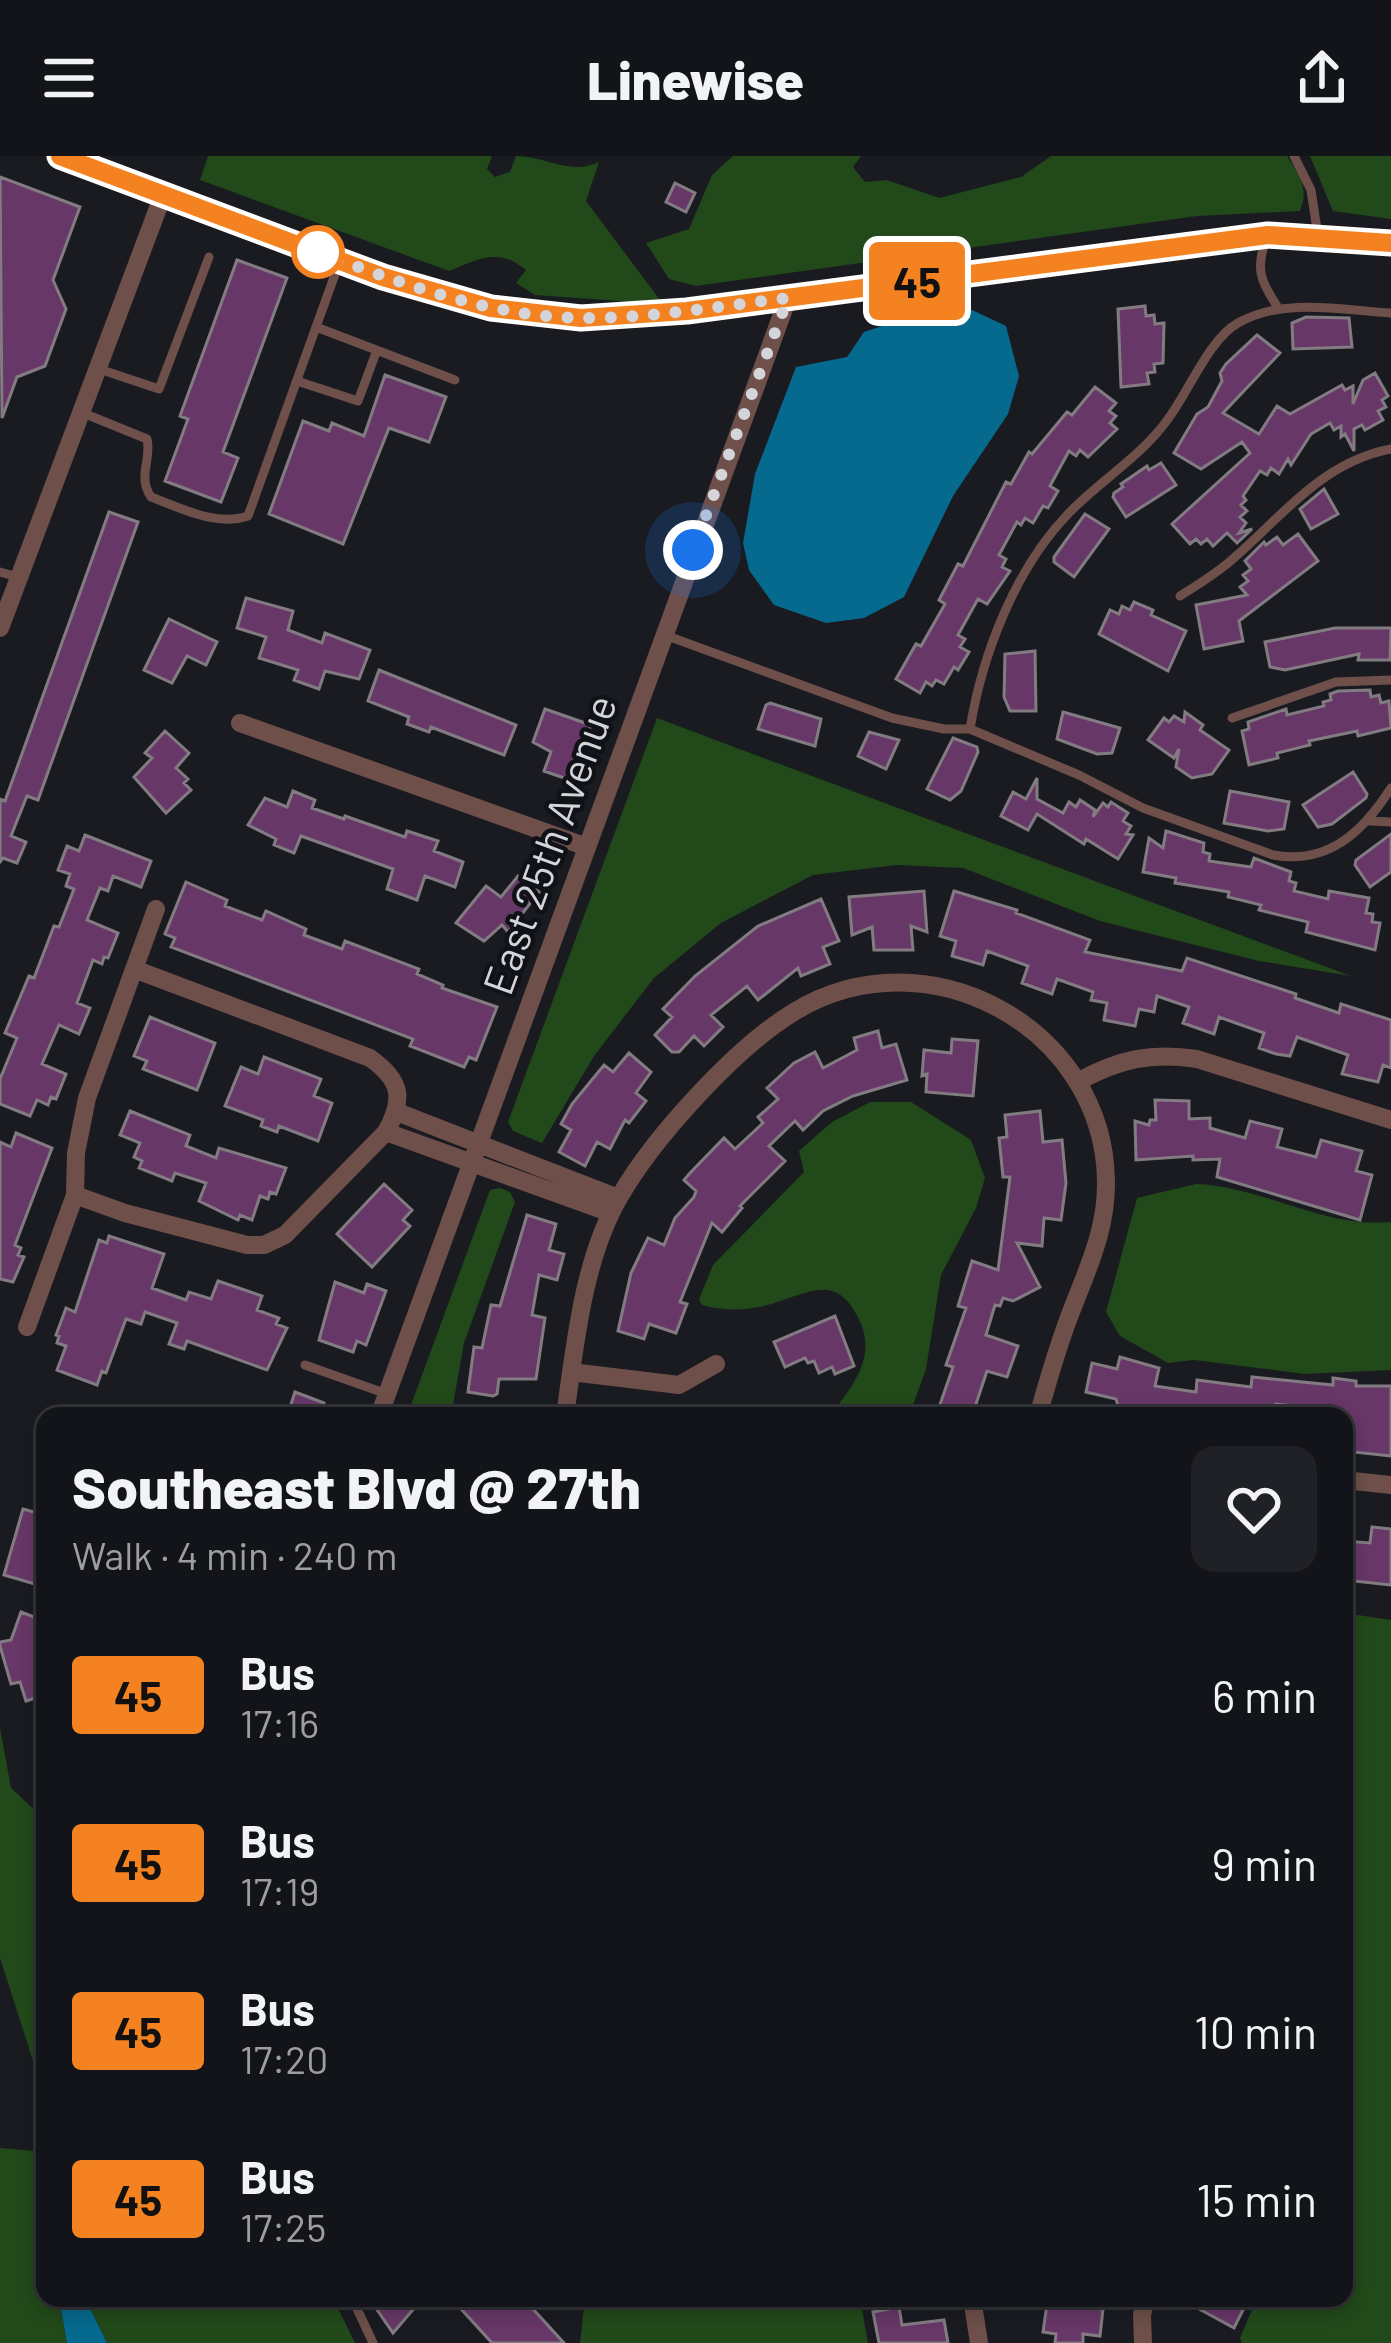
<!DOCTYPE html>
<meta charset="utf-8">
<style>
:root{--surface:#131419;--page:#202126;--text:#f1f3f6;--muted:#9d9ea2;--line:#323338}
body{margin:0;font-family:Barlow,sans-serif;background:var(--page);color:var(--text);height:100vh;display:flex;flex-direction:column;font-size:45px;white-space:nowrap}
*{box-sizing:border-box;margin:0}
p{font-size:39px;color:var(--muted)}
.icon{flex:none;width:66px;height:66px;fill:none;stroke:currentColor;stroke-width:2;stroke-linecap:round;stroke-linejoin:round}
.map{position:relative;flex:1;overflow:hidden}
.sheet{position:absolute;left:36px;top:1251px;width:1317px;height:900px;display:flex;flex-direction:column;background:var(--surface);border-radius:24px;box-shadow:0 6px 18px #0003,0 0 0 3px var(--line)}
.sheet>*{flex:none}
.badge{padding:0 24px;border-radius:9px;font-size:42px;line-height:78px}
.you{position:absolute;width:60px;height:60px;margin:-30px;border:9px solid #fff;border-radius:50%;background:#1a73e8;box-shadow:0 0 0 18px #1a73e833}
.map>.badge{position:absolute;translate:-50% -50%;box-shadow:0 0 0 6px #fff}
.round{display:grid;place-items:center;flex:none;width:126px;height:126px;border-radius:24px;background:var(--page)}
.overview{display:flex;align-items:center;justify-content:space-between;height:204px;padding:0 36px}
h1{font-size:57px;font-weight:800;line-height:90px}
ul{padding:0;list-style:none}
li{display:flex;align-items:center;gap:36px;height:168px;padding:0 36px}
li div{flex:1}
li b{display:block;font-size:45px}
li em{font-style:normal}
li .badge{min-width:132px;font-weight:700;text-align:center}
header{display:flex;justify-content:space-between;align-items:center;height:156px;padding:0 36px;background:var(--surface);font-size:54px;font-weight:800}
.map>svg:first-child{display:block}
.green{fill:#214919}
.water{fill:#06698e}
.building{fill:#673767;stroke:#827c82;stroke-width:3}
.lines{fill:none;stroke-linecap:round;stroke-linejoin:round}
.service{stroke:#6e4f49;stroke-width:9}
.minor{stroke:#6e4f49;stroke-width:18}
.secondary{stroke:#9e6b63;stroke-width:24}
.line-casing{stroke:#fff;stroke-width:27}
.line{stroke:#f58220;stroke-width:18}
.walk{stroke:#d4d5da;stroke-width:12;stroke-dasharray:0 21.6}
.stop-dot{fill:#fff;stroke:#f58220;stroke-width:6}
.labels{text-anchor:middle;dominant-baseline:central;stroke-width:9;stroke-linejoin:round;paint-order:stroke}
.street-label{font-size:42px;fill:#d4d5da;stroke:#101218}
</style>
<header><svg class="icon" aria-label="menu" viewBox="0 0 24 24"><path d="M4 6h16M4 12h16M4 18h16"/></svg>Linewise<svg class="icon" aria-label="share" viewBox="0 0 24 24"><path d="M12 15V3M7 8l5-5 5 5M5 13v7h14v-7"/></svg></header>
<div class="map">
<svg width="1391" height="2187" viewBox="0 0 1391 2187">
<rect width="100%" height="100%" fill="#191b21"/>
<path class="green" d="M 208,0 L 492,0 L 487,13 L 495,21 L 510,16 L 516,0 C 546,0 570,20 599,6 L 586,45 L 663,148 L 535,139 L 516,127 L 526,114 C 499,91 478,103 449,115 L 200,24 Z
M 733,0 L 861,0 L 853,11 L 865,26 L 887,24 L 939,42 L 1021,21 L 1051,0 L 1287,0 C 1300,20 1309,32 1300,55 L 1197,60 L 696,130 L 669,123 L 646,87 L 689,73 L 712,19 Z
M 1310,0 L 1391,0 L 1391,63 L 1333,55 Z
M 657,562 L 742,594 L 1351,820 L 1259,805 L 1100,765 L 963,712 L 897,709 L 813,719 L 721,767 L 654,822 L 594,900 L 542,987 L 513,975 L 508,966 Z
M 870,946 L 911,946 L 971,984 L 985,1022 L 976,1052 L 941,1119 L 926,1213 L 909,1260 L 830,1260 C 850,1233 876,1204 861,1168 C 836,1109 804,1142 759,1151 C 741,1155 720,1154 702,1149 L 699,1143 L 713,1109 L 804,1016 L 799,995 L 832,966 Z
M 1196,1028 C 1262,1030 1325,1073 1391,1066 L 1391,1214 L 1305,1218 L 1194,1204 L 1168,1207 L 1120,1180 L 1106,1156 L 1137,1042 Z
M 500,1032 L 510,1036 L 515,1046 L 464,1187 L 451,1260 L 407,1260 L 490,1034 Z
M 1344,1457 L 1391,1464 L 1391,2187 L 1242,2187 L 1240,2182 L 1257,2142 L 1344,2142 L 1344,1981 L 1351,1919 L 1344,1856 Z
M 0,1572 L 11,1632 L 45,1664 L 45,1942 L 0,1802 Z
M 0,1992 L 45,1996 L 45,2142 L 59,2142 L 67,2187 L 0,2187 Z
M 85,2142 L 333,2142 L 355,2187 L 107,2187 Z
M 585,2142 L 860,2142 L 868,2187 L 580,2187 Z"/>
<path class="water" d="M 972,154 L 1006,170 L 1019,220 L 1008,258 L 953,340 L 904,441 L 864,462 L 826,467 L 774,449 L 749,414 L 743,387 L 755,318 L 796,211 L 847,201 L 864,176 L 927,155 Z
M 59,2142 L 85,2142 L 107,2187 L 67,2187 Z"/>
<path class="building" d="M 0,21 L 80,51 L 53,124 L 66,153 L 45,210 L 17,221 L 2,262 Z
M 675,27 L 695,37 L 686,56 L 666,46 Z
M 237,104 L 287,122 L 223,296 L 238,302 L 221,346 L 165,325 L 188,263 L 180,260 Z
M 1145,150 L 1146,160 L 1154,159 L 1155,168 L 1164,167 L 1163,207 L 1154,208 L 1155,216 L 1147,217 L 1149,228 L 1121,231 L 1118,153 Z
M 1306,161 L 1349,162 L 1352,191 L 1293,193 L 1292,167 Z
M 1257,179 L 1280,197 L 1223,257 L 1259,278 L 1277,250 L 1290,258 L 1342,229 L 1345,234 L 1353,230 L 1353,248 L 1363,224 L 1375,217 L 1388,240 L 1382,244 L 1386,251 L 1378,255 L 1383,264 L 1365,274 L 1362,269 L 1354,273 L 1354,295 L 1345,278 L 1341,281 L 1341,270 L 1334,274 L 1330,267 L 1311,278 L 1291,309 L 1288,303 L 1279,318 L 1271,312 L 1267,319 L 1260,315 L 1243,340 L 1246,344 L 1241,349 L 1247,355 L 1240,361 L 1246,367 L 1239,377 L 1252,373 L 1237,387 L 1227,377 L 1213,390 L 1207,383 L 1201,388 L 1196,383 L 1190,388 L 1172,368 L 1250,297 L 1242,286 L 1201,313 L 1174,297 L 1197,258 L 1208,251 L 1222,225 L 1220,217 L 1226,208 Z
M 385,219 L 446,241 L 429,286 L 389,272 L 343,388 L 269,358 L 303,265 L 329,275 L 332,267 L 364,280 Z
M 1095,231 L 1116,247 L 1109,255 L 1116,260 L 1110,267 L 1117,273 L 1088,301 L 1080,294 L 1076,300 L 1069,295 L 1050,330 L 1058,335 L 1048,352 L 1043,350 L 1033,367 L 1025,362 L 1021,369 L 1017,366 L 999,399 L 1006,403 L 1002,411 L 1010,415 L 987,448 L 978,443 L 958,479 L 965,483 L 960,491 L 969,496 L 958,514 L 954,511 L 944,528 L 936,524 L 932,530 L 926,526 L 920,537 L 896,523 L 916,488 L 921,490 L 945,448 L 939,444 L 958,408 L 963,410 L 1006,326 L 1011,328 L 1029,296 L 1032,298 L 1067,256 L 1072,259 Z
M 1161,307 L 1176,329 L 1126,361 L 1113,341 L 1114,337 L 1123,331 L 1121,328 L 1147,310 L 1149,314 Z
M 1324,333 L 1338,358 L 1311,373 L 1300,353 Z
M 109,356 L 138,366 L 38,644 L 27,640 L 11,680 L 26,686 L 17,707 L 3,702 L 0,706 L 0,643 L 5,645 Z
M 1085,358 L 1109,373 L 1074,421 L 1054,406 L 1054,401 Z
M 1298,378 L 1318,405 L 1239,465 L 1243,485 L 1204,493 L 1196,449 L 1247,439 L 1240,431 L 1248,425 L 1243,419 L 1251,413 L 1245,405 L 1264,386 L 1266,389 L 1277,381 L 1283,389 Z
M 246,442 L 293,455 L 288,474 L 322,487 L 325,477 L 370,494 L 359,523 L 325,515 L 319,533 L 294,524 L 298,514 L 259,502 L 266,481 L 237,472 Z
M 1134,446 L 1153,454 L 1151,459 L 1186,475 L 1168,515 L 1099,478 L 1110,454 L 1119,458 L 1122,450 L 1130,454 Z
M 169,463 L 217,486 L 206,509 L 187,500 L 172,527 L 144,514 Z
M 1335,472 L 1391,472 L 1390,504 L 1358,504 L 1359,498 L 1285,514 L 1270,511 L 1265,486 Z
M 1035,495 L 1036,555 L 1010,555 L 1004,541 L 1005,498 Z
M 379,514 L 516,569 L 504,599 L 431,571 L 429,576 L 407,568 L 409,561 L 368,545 Z
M 1370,534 L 1371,541 L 1379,539 L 1381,547 L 1389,545 L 1391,572 L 1358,580 L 1357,575 L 1309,585 L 1310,589 L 1277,597 L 1278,602 L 1249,609 L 1242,575 L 1249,573 L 1248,566 L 1286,553 L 1287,559 L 1324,550 L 1323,546 L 1331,544 L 1330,538 L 1338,535 Z
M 770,547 L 821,563 L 815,590 L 758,573 L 766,549 Z
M 545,553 L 591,569 L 570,624 L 544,615 L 551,596 L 533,586 Z
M 1063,556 L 1120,572 L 1112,597 L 1097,598 L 1057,583 Z
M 1185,556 L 1203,569 L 1200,574 L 1229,594 L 1212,618 L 1192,622 L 1176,611 L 1179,593 L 1174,602 L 1148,584 L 1164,562 L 1169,566 L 1174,560 L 1184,566 Z
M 165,575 L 189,597 L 176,612 L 188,623 L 184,627 L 191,634 L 166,657 L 134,621 L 152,602 L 145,597 Z
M 869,576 L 899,584 L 886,613 L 858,600 Z
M 953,582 L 977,591 L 978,596 L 961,635 L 950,644 L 927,633 Z
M 1353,616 L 1367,638 L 1366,642 L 1332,668 L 1318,671 L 1303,649 Z
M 1037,622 L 1037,643 L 1063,657 L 1069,646 L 1076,651 L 1080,644 L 1095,654 L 1093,661 L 1103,647 L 1108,651 L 1111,646 L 1128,657 L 1123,665 L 1131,670 L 1126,678 L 1133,679 L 1118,703 L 1086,683 L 1084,688 L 1037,658 L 1028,674 L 1001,660 L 1013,636 L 1026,643 Z
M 293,635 L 315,644 L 312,652 L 344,663 L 345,660 L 405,681 L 407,675 L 438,685 L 434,695 L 463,706 L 455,731 L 425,720 L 417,744 L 387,733 L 393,713 L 301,680 L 294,697 L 274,689 L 276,683 L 248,669 L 265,642 L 287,651 Z
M 1230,635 L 1289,646 L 1284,673 L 1268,675 L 1224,667 Z
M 1166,675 L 1204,687 L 1203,696 L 1210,698 L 1209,705 L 1251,711 L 1254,702 L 1291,716 L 1289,725 L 1296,727 L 1294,735 L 1328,743 L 1329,735 L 1369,742 L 1366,757 L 1373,758 L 1372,766 L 1380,767 L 1375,794 L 1306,776 L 1308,766 L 1259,754 L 1261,749 L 1228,741 L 1229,736 L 1175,727 L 1176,722 L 1143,716 L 1149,682 L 1163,692 Z
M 1391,678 L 1391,716 L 1370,731 L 1355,709 L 1356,704 Z
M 85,679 L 151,705 L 141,731 L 113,720 L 108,735 L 100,732 L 87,764 L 118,777 L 108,802 L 104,801 L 102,808 L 93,804 L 77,847 L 90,852 L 79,878 L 59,869 L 42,908 L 66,918 L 56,943 L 51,941 L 48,949 L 37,944 L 30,960 L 0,948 L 0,923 L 17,882 L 5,877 L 29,820 L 34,822 L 54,770 L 59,771 L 74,733 L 66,730 L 70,718 L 58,714 L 67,690 L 79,695 Z
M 518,720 L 539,736 L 508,776 L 502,769 L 484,785 L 456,767 L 486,730 L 501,741 Z
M 186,726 L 227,744 L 225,750 L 262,764 L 266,755 L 306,773 L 304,779 L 342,793 L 345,785 L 419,813 L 417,818 L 443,829 L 442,832 L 497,851 L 476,904 L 469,901 L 464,911 L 410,890 L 413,883 L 171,791 L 175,782 L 165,778 Z
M 924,735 L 927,776 L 911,770 L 913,794 L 874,794 L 872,771 L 852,779 L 849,741 Z
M 954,735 L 1017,754 L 1016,757 L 1090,784 L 1085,796 L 1182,815 L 1187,802 L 1296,838 L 1295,842 L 1339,857 L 1341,848 L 1391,864 L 1391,912 L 1383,909 L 1378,926 L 1342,918 L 1348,899 L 1297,881 L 1290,900 L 1276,898 L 1259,892 L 1264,877 L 1219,861 L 1214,878 L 1183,867 L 1189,851 L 1157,840 L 1154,856 L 1139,853 L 1135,870 L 1104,864 L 1107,847 L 1091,844 L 1093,836 L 1057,823 L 1052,838 L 1022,827 L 1028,810 L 987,795 L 983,809 L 952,800 L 956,785 L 940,780 Z
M 821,743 L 839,785 L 823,791 L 830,808 L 801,820 L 798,812 L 758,844 L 747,830 L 711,859 L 723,871 L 704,890 L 694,880 L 679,896 L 672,896 L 655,879 L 672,861 L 663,853 L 695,820 L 758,770 Z
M 150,861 L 215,887 L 197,934 L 143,913 L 147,905 L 134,900 Z
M 878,875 L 882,892 L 896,888 L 907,924 L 853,940 L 823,955 L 803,974 L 795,965 L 769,990 L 785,1005 L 740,1050 L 742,1052 L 722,1076 L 712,1067 L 680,1146 L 687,1148 L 676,1177 L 649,1168 L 644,1183 L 618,1175 L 631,1117 L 648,1082 L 664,1089 L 675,1062 L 694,1041 L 696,1035 L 684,1024 L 690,1017 L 724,982 L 735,993 L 763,967 L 758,961 L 778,943 L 767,932 L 794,907 L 815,896 L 823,912 L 857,894 L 854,882 Z
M 952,883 L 978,885 L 973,940 L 926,936 L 927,918 L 922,920 L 924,894 L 951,897 Z
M 629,897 L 651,916 L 636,937 L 646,945 L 629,967 L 625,964 L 610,993 L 597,986 L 585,1010 L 559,996 L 571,974 L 561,968 L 572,948 L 604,909 L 613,916 Z
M 264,901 L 321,923 L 314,940 L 332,947 L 318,985 L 279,970 L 277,976 L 261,970 L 263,964 L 225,950 L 241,911 L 258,918 Z
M 1155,944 L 1189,945 L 1189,963 L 1210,962 L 1210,972 L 1245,982 L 1250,965 L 1282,973 L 1277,991 L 1316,1001 L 1321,984 L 1362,995 L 1356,1015 L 1372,1019 L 1360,1064 L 1217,1021 L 1220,1003 L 1193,1004 L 1193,1000 L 1136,1004 L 1135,965 L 1149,969 L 1150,964 L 1156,964 Z
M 130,955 L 190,979 L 186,990 L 216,1002 L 219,992 L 286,1012 L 276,1038 L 270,1036 L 268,1043 L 260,1040 L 252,1064 L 240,1059 L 238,1064 L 199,1045 L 206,1027 L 175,1017 L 172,1025 L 139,1012 L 142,1005 L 134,1001 L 140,987 L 120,979 Z
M 1040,955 L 1043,986 L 1062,984 L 1066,1027 L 1061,1064 L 1044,1062 L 1042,1090 L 1017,1087 L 1040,1131 L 1013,1145 L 1003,1142 L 1000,1150 L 995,1149 L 986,1179 L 1018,1190 L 1007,1221 L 987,1215 L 972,1260 L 936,1260 L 953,1211 L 946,1209 L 966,1152 L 958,1150 L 972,1105 L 998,1114 L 1010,1021 L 1003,1021 L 999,982 L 1007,981 L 1005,959 Z
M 16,977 L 52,992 L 15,1089 L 21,1092 L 18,1099 L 24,1101 L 13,1126 L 0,1123 L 0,986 L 11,991 Z
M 384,1028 L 412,1054 L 403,1064 L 410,1070 L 372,1111 L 337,1078 Z
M 527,1059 L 556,1068 L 549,1094 L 564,1098 L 557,1124 L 539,1119 L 532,1159 L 545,1162 L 536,1223 L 499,1223 L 497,1238 L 493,1240 L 468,1236 L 474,1191 L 482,1192 L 491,1149 L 500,1150 Z
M 109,1080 L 164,1098 L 152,1132 L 186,1144 L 189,1136 L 211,1143 L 218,1125 L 262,1140 L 257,1154 L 279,1162 L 276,1168 L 287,1172 L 267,1214 L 187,1185 L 184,1193 L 169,1188 L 177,1167 L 145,1156 L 141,1168 L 126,1163 L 106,1217 L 102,1215 L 97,1229 L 57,1214 L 66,1190 L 57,1187 L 59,1180 L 56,1179 L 66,1152 L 75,1156 L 99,1084 L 107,1087 Z
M 335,1126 L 364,1137 L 367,1128 L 386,1135 L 366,1189 L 357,1185 L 353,1196 L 319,1184 Z
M 835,1160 L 854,1210 L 835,1218 L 832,1211 L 819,1217 L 814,1205 L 808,1207 L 805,1202 L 785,1211 L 774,1186 Z
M 1120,1201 L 1159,1212 L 1155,1230 L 1196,1236 L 1197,1224 L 1251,1231 L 1252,1221 L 1333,1229 L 1333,1222 L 1356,1225 L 1356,1230 L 1391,1230 L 1391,1300 L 1344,1295 L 1344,1260 L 1318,1260 L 1319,1252 L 1276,1248 L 1274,1260 L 1121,1260 L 1116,1243 L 1086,1236 L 1092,1207 L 1117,1213 Z
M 295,1236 L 324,1247 L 320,1260 L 287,1260 Z
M 23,1353 L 45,1359 L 45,1431 L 4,1419 Z
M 1372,1371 L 1391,1373 L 1391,1429 L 1344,1424 L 1344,1385 L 1370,1387 Z
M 21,1456 L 45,1465 L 45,1539 L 26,1545 L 20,1526 L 11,1528 L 0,1490 L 0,1486 L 11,1484 Z
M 369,2142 L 423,2142 L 393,2177 Z
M 451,2142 L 523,2142 L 564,2187 L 492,2187 Z
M 1179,2142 L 1249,2142 L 1234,2172 Z
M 1047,2148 L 1103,2153 L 1100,2180 L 1083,2178 L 1083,2187 L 1055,2187 L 1056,2178 L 1043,2176 Z
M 899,2151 L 902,2169 L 944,2164 L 948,2187 L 879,2187 L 873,2156 Z"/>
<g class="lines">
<path class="service" d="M 1294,0 L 1311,34 L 1318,80
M 1266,84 C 1255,113 1261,126 1277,150
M 316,171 L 455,224
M 99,213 L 159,233 L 209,101
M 297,225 L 358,245 L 377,194
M 83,257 L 147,283 C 152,304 137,320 151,341 C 181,352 216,371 248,360 L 338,110
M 0,416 L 18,421
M 1180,440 C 1199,428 1219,416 1235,401 C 1284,358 1323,306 1391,293
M 662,478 L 892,562 L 944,573 L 970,573 L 1079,619 L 1143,652 L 1273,699 C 1328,709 1363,676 1391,632
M 1232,562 L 1336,526 L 1391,524
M 970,573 C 982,499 1015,413 1068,358 C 1099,325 1141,301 1168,263 C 1188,237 1209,183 1238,167 C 1284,141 1340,154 1391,157
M 1370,665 L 1391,666
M 305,1209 L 387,1238
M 352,2142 L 373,2187"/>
<path class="minor" d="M 0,472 L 163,39
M 240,567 L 587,691
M 1079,925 C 1120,903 1151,896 1197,903 L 1391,964
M 397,956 L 618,1042
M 386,976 L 611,1057
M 75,1039 L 125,1057 L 247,1089 L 264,1089 L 285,1079 L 386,976 C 405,942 401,924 370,902 L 134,813
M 27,1171 L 75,1039 L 76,997 L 87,942 L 156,753
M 571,1216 L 679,1229 L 716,1208
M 379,1260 L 788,142
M 565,1260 C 575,1189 583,1103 620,1040 C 654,981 736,891 794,856 C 926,775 1104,871 1106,1025 C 1107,1076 1085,1118 1068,1164 C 1056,1196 1047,1228 1038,1260
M 1344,1324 L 1391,1329
M 972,2142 L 979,2187
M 1143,2187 L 1142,2159 L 1146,2142"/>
<path class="secondary" d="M 60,0 L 383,121 L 491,151 L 581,162 L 687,155 L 1267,79 L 1391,87"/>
</g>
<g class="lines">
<defs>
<path id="line" d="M 60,0 L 383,121 L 491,152 L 581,162 L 687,155 L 1268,79 L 1391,87"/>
</defs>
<use href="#line" class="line-casing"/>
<use href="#line" class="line"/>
<path class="walk" d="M 318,96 C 402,128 494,162 585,162 C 653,162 720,150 788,142 L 693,394"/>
</g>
<circle class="stop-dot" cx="318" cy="96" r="24"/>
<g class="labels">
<g class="street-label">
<text transform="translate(548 688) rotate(-70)">East 25th Avenue</text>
</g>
</g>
</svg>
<div class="you" style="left:693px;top:394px"></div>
<b class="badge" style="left:917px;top:125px;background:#f58220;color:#111">45</b>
<section class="sheet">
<div class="overview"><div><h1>Southeast Blvd @ 27th</h1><p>Walk · 4 min · 240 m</p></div><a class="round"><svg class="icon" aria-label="heart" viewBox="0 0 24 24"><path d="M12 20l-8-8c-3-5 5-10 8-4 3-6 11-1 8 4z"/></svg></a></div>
<ul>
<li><span class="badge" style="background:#f58220;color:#111">45</span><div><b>Bus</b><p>17:16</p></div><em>6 min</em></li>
<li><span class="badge" style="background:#f58220;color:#111">45</span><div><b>Bus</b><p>17:19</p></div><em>9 min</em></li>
<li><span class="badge" style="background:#f58220;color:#111">45</span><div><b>Bus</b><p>17:20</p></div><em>10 min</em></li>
<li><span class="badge" style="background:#f58220;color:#111">45</span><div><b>Bus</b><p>17:25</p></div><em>15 min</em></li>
</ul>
</section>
</div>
